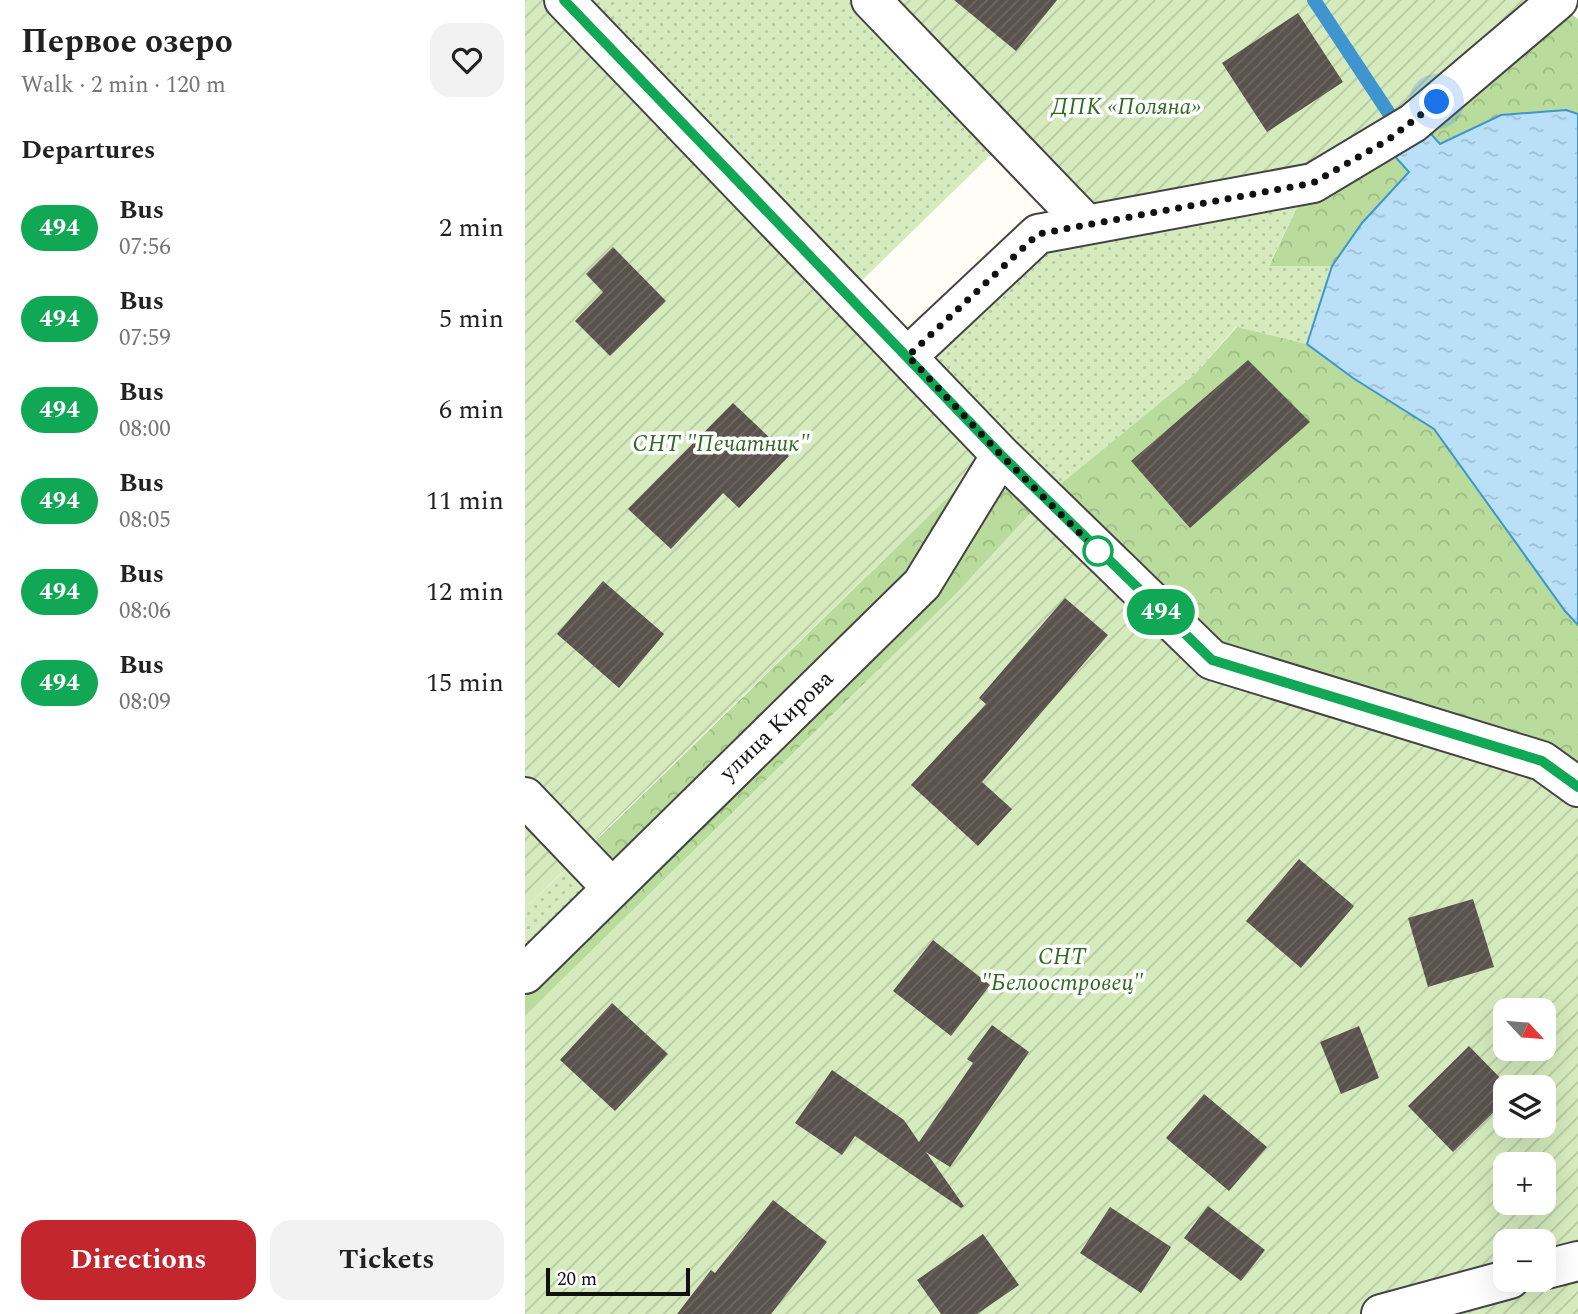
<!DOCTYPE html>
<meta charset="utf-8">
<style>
:root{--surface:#fff;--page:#f2f2f2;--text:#222;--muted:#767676;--accent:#c4262e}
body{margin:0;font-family:Spectral,serif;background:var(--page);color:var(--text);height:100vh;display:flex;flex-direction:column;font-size:26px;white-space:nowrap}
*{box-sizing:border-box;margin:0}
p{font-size:23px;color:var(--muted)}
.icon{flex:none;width:38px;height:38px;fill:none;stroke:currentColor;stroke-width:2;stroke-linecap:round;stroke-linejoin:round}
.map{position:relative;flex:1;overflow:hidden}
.side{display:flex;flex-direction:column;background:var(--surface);width:525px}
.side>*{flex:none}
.badge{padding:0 14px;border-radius:23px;font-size:24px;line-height:46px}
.needle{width:46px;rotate:116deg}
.tools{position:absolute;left:968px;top:998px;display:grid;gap:14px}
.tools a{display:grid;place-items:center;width:63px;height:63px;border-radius:14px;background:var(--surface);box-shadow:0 7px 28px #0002;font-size:35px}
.scale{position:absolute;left:21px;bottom:18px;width:144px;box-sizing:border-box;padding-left:7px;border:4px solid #111;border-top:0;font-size:19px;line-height:24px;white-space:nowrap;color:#111;-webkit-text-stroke:5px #fff;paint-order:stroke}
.you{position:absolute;width:35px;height:35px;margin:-18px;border:5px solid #fff;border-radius:50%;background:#1a73e8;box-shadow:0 0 0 10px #1a73e833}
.map>.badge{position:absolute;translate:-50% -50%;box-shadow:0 0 0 4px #fff}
h2{padding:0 21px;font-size:26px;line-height:63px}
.round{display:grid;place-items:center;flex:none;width:74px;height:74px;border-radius:21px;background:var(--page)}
.head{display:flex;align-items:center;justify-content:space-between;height:119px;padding:0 21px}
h1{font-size:33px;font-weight:700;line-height:52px}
.primary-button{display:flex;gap:14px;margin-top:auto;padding:14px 21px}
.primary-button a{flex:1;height:80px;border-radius:21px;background:var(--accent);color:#fff;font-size:28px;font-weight:700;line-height:80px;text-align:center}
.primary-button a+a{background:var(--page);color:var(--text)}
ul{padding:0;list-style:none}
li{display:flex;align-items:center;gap:21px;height:91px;padding:0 21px}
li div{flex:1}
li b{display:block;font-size:26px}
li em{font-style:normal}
li .badge{min-width:77px;font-weight:700;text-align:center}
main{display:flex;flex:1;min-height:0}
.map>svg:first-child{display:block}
.grass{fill:url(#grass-dots)}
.forest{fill:url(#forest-crowns)}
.garden{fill:url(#garden-furrows);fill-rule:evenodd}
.water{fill:url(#water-ripples);stroke:#3f96cf;stroke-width:2}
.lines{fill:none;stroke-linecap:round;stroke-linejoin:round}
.stream{stroke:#3f96cf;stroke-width:14}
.building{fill:url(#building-hatch)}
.minor-casing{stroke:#444;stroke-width:42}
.minor{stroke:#fff;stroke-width:38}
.line-casing{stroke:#fff;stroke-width:16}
.line{stroke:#10a855;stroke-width:10}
.walk{stroke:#111;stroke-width:7;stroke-dasharray:0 12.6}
.stop-dot{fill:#fff;stroke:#10a855;stroke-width:3.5}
.labels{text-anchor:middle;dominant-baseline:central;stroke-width:7;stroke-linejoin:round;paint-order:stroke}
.park-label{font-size:23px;font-style:italic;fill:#2f6b1f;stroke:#fff}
.street-label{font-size:23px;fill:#111;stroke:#fff}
</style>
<main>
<section class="side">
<div class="head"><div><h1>Первое озеро</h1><p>Walk · 2 min · 120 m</p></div><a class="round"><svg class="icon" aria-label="heart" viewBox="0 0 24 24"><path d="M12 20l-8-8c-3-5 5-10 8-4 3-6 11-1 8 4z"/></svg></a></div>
<h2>Departures</h2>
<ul>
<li><span class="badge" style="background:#10a855;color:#fff">494</span><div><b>Bus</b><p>07:56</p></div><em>2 min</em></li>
<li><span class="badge" style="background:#10a855;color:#fff">494</span><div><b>Bus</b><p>07:59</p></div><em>5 min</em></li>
<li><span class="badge" style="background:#10a855;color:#fff">494</span><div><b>Bus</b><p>08:00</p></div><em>6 min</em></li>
<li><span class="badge" style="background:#10a855;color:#fff">494</span><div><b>Bus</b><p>08:05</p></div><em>11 min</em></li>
<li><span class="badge" style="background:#10a855;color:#fff">494</span><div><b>Bus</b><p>08:06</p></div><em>12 min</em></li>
<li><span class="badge" style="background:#10a855;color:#fff">494</span><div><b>Bus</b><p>08:09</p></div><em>15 min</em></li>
</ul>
<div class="primary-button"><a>Directions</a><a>Tickets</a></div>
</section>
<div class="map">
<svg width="1053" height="1314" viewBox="0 0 1053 1314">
<defs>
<pattern id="grass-dots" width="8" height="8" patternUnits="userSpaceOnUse" patternTransform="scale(1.75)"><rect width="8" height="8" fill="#d5ebbd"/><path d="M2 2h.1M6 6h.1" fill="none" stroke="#b6c8a1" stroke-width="1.8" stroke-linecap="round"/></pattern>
<pattern id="forest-crowns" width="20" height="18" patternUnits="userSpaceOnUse" patternTransform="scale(1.75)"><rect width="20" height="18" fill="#b9dc9c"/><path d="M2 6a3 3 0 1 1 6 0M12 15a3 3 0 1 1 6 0" fill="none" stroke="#9ebc85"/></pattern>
<pattern id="garden-furrows" width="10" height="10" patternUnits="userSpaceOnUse" patternTransform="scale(1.75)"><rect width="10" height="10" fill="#d5ebbd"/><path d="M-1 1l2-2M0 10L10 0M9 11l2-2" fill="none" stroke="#b6c8a1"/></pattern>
<pattern id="water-ripples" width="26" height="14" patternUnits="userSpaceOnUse" patternTransform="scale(1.75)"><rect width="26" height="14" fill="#b9e0f7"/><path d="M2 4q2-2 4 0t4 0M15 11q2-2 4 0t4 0" fill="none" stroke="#9ebfd3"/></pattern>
<pattern id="building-hatch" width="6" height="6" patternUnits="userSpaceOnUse" patternTransform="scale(1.75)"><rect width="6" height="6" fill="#5a524d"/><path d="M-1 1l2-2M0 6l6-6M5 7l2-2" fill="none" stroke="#6d6662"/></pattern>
</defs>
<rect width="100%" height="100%" fill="#fffdf5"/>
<path class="grass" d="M 39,0 L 346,0 L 481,140 L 323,294 Z
M 783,184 L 744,265 L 807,266 L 782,344 L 711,327 L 670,374 L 519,499 L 385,358 L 513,234 Z
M 56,855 L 91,892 L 0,982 L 0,908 Z"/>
<path class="forest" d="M 1030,2 L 1053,19 L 1053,114 L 1041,110 L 976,115 L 914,144 L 893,119 Z
M 858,143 L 884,172 L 837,223 L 807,266 L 744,266 L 783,184 Z
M 712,327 L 782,344 L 828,378 L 909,429 L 1040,611 L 1053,625 L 1053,790 L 687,660 L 519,499 L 433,592 L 0,1016 L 0,982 L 91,892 L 56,855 L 471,450 L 519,498 L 670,374 Z"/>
<path class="garden" d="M 0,0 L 39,0 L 471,450 L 0,908 Z
M 346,0 L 1050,0 L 783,184 L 564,223 Z
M 519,499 L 687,660 L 1053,790 L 1053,1314 L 0,1314 L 0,1016 L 433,592 ZM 980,1010 L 1018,1010 L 1018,1048 L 980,1048 ZM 980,1087 L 1018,1087 L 1018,1125 L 980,1125 ZM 980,1164 L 1018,1164 L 1018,1202 L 980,1202 ZM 980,1241 L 1018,1241 L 1018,1279 L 980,1279 Z"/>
<path class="water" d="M 1041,110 L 1053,114 L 1053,625 L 1040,611 L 909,429 L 828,378 L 782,344 L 807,266 L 837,223 L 884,172 L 858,143 L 893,119 L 915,144 L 976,115 Z"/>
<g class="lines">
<path class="stream" d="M 789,0 L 875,130"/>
</g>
<path class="building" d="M 429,0 L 532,0 L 491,51 Z
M 773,13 L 818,82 L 742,132 L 697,63 Z
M 88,247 L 141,301 L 85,356 L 50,321 L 78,292 L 61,274 Z
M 723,360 L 785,422 L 665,528 L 606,461 Z
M 208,403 L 264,456 L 214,508 L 198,493 L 146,549 L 103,509 Z
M 78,581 L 139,634 L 94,688 L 32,634 Z
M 540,598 L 583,635 L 457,782 L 487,809 L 453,846 L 386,785 L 461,704 L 454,698 Z
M 774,859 L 829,906 L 776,968 L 721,921 Z
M 948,899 L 969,967 L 903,987 L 883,918 Z
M 408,940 L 465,985 L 426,1036 L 368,991 Z
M 87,1003 L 143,1054 L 90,1111 L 35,1060 Z
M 467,1025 L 504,1052 L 425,1167 L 401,1152 L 439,1206 L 436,1208 L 330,1136 L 317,1155 L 270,1123 L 307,1070 L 379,1120 L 394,1142 L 448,1063 L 442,1059 Z
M 834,1026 L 854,1078 L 816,1094 L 795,1042 Z
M 944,1046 L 984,1087 L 980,1087 L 980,1101 L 928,1152 L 883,1106 Z
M 679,1094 L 742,1147 L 704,1191 L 641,1138 Z
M 248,1200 L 302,1242 L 246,1314 L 152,1314 L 186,1270 L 190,1273 Z
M 683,1206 L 740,1250 L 716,1281 L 659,1238 Z
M 585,1207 L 646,1247 L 616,1293 L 555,1253 Z
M 458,1234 L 494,1285 L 452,1314 L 416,1314 L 392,1280 Z"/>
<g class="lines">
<defs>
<path id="minor" d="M 39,0 L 476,455 L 687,660 L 1017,761 L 1053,787
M 346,0 L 561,224
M 383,356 L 513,234 L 788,183 L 888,123 L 1033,0
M 0,797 L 87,888
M 0,974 L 397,584 L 476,455
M 1018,1270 L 1053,1261
M 856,1314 L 985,1279"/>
</defs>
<use href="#minor" class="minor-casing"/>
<use href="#minor" class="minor"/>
</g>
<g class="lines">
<defs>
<path id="line" d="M 39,0 L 476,455 L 687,660 L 1017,761 L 1053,787"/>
</defs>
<use href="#line" class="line-casing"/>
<use href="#line" class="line"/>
<path class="walk" d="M 573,551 L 577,555 L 476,455 L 383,356 L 513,234 L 788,183 L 863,140 L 912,102"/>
</g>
<circle class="stop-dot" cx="573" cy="551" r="14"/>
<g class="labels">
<g class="park-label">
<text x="601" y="107">ДПК «Поляна»</text>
<text x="196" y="444">СНТ "Печатник"</text>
<text x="537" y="957">СНТ<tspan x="537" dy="26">"Белоостровец"</tspan></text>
</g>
<g class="street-label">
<text transform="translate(252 726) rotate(-44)">улица Кирова</text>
</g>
</g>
</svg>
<div class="tools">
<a><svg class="needle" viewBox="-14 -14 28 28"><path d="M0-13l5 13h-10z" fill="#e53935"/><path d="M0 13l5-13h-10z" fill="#767676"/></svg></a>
<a><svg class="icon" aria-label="layers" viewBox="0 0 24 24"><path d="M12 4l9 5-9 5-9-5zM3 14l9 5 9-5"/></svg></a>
<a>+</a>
<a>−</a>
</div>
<div class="scale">20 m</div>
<div class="you" style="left:912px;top:102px"></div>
<b class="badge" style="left:636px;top:612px;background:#10a855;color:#fff">494</b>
</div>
</main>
